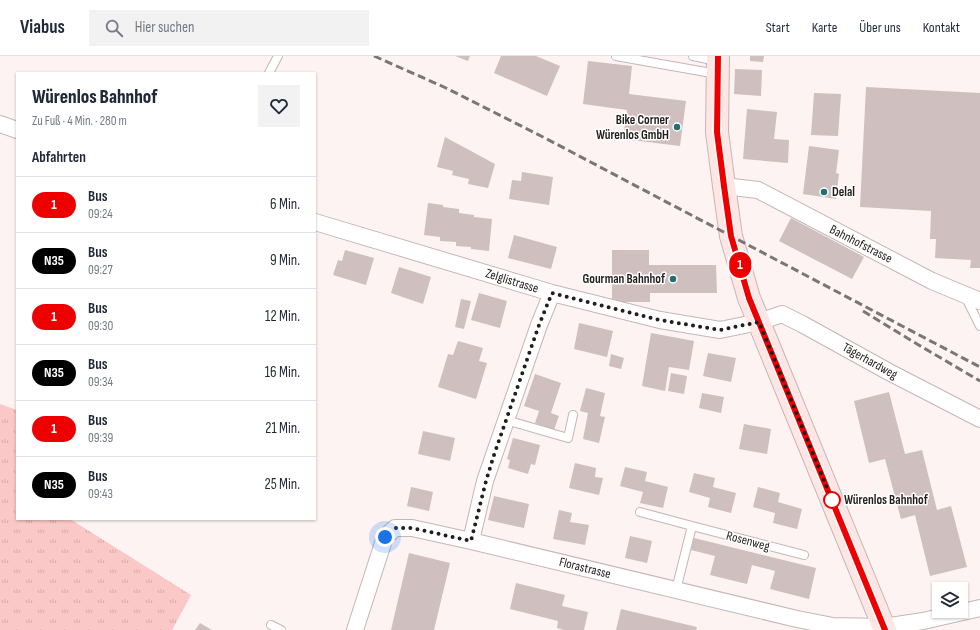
<!DOCTYPE html>
<html lang="de">
<meta charset="utf-8">
<style>
:root{--surface:#fff;--page:#f2f2f3;--text:#1f2937;--muted:#747a83;--line:#e0e1e3}
body{margin:0;font-family:"Sofia Sans Condensed",sans-serif;background:var(--page);color:var(--text);height:100vh;display:flex;flex-direction:column;font-size:15px;white-space:nowrap}
*{box-sizing:border-box;margin:0}
p{font-size:13px;color:var(--muted)}
.icon{flex:none;width:22px;height:22px;fill:none;stroke:currentColor;stroke-width:2;stroke-linecap:round;stroke-linejoin:round}
.map{position:relative;flex:1;overflow:hidden}
.panel{position:absolute;left:16px;top:16px;width:300px;height:448px;display:flex;flex-direction:column;background:var(--surface);border-radius:0px;box-shadow:0 1px 3px #0004}
.panel>*{flex:none}
.badge{padding:0 8px;border-radius:13px;font-size:14px;line-height:26px}
.controls{position:absolute;left:932px;top:526px;display:grid;gap:8px}
.controls a{display:grid;place-items:center;width:36px;height:36px;border-radius:0px;background:var(--surface);box-shadow:0 1px 3px #0004;font-size:20px}
.you{position:absolute;width:20px;height:20px;margin:-10px;border:3px solid #fff;border-radius:50%;background:#1a73e8;box-shadow:0 0 0 6px #1a73e833}
.map>.badge{position:absolute;translate:-50% -50%;box-shadow:0 0 0 2px #fff}
h2{padding:0 16px;font-size:15px;line-height:36px}
.round{display:grid;place-items:center;flex:none;width:42px;height:42px;border-radius:0px;background:var(--page)}
.summary{display:flex;align-items:center;justify-content:space-between;height:68px;padding:0 16px}
h1{font-size:19px;font-weight:800;line-height:30px}
ul{padding:0;list-style:none}
li{display:flex;align-items:center;gap:12px;height:56px;padding:0 16px;border-top:1px solid var(--line)}
li div{flex:1}
li b{display:block;font-size:15px}
li em{font-style:normal}
li .badge{min-width:44px;font-weight:700;text-align:center}
header{display:flex;align-items:center;gap:24px;box-sizing:border-box;height:56px;padding:0 20px;background:var(--surface);border-bottom:1px solid var(--line)}
header strong{font-size:19px}
nav{display:flex;gap:22px;margin-inline-start:auto;font-size:14px}
.search{width:280px;height:36px;background:var(--page);display:flex;align-items:center;gap:10px;box-sizing:border-box;padding:0 14px;border-radius:0px;color:var(--muted);font-size:15px}
.map>svg:first-child{display:block}
.grass{fill:url(#grass-tufts)}
.building{fill:#cfbfbe}
.lines{fill:none;stroke-linecap:round;stroke-linejoin:round}
.lane-casing{stroke:#c6b6b5;stroke-width:10}
.street-casing{stroke:#c6b6b5;stroke-width:18}
.secondary-casing{stroke:#c6b6b5;stroke-width:24}
.lane{stroke:#fff;stroke-width:8}
.street{stroke:#fff;stroke-width:16}
.secondary{stroke:#fee6e5;stroke-width:22}
.rail{stroke:#7d7575;stroke-width:3;stroke-dasharray:8 4;stroke-linecap:butt}
.line-casing{stroke:#fff;stroke-width:9}
.line{stroke:#e00;stroke-width:6}
.walk{stroke:#231d1c;stroke-width:4;stroke-dasharray:0 7.2}
.poi-dot{fill:#246f72;stroke:#fff;stroke-width:1.5}
.stop-dot{fill:#fff;stroke:#e00;stroke-width:2}
.labels{text-anchor:middle;dominant-baseline:central;stroke-width:3;stroke-linejoin:round;paint-order:stroke}
.poi-label{font-size:13px;font-weight:bold;fill:#231d1c;stroke:#fff;text-anchor:end}
.street-label{font-size:13px;fill:#231d1c;stroke:#fff}
.stop-label{font-size:13px;font-weight:bold;fill:#231d1c;stroke:#fff;text-anchor:start}
</style>
<header>
<strong>Viabus</strong>
<div class="search"><svg class="icon" aria-label="search" viewBox="0 0 24 24"><circle cx="10" cy="10" r="6"/><path d="M15 15l6 6"/></svg>Hier suchen</div>
<nav><a>Start</a><a>Karte</a><a>Über uns</a><a>Kontakt</a></nav>
</header>
<div class="map">
<svg width="980" height="574" viewBox="0 0 980 574">
<defs>
<pattern id="grass-tufts" width="24" height="20" patternUnits="userSpaceOnUse"><rect width="24" height="20" fill="#fac8c6"/><path d="M3 7l-1-3M5 7V3M7 7l1-3M15 17l-1-3M17 17v-4M19 17l1-3" fill="none" stroke="#d6abaa"/></pattern>
</defs>
<rect width="100%" height="100%" fill="#fdf3f3"/>
<path class="grass" d="M 0,348 L 17,354 L 17,463 L 70,463 L 191,539 L 172,574 L 0,574 Z"/>
<path class="building" d="M 455,0 L 470,0 L 468,5 Z
M 501,0 L 536,0 L 560,10 L 547,40 L 494,17 Z
M 750,0 L 764,0 L 763,6 L 750,5 Z
M 588,5 L 632,10 L 629,38 L 686,45 L 680,90 L 623,83 L 627,54 L 583,48 Z
M 735,13 L 762,14 L 761,40 L 734,38 Z
M 866,31 L 980,37 L 980,212 L 970,212 L 971,204 L 935,202 L 936,183 L 930,183 L 931,155 L 860,151 Z
M 814,37 L 841,38 L 838,80 L 811,79 Z
M 747,53 L 777,56 L 774,83 L 789,84 L 788,107 L 743,103 Z
M 445,81 L 495,108 L 488,132 L 468,128 L 469,123 L 452,119 L 453,115 L 437,111 Z
M 809,90 L 839,94 L 836,117 L 839,118 L 836,143 L 803,138 Z
M 522,116 L 553,121 L 549,149 L 509,143 L 512,124 L 521,125 Z
M 428,147 L 443,149 L 443,151 L 459,153 L 459,157 L 474,159 L 474,161 L 492,163 L 489,195 L 471,193 L 471,191 L 456,190 L 456,186 L 440,185 L 440,181 L 424,179 Z
M 791,162 L 864,201 L 852,223 L 779,185 Z
M 514,179 L 557,191 L 551,213 L 508,202 Z
M 345,194 L 374,202 L 366,229 L 333,219 L 338,204 L 342,205 Z
M 612,194 L 649,194 L 649,209 L 716,209 L 717,237 L 650,237 L 650,246 L 612,246 Z
M 399,211 L 431,221 L 423,248 L 391,237 Z
M 479,237 L 507,245 L 500,272 L 471,264 Z
M 461,243 L 471,245 L 464,273 L 455,271 Z
M 579,267 L 613,275 L 607,301 L 574,293 Z
M 651,277 L 694,285 L 689,314 L 669,311 L 665,335 L 642,330 Z
M 458,285 L 483,292 L 479,305 L 487,307 L 476,343 L 438,331 L 448,298 L 453,299 Z
M 708,297 L 736,302 L 731,326 L 703,320 Z
M 611,298 L 624,302 L 621,313 L 609,310 Z
M 671,317 L 687,320 L 684,338 L 668,335 Z
M 535,318 L 561,327 L 551,357 L 559,360 L 554,374 L 535,367 L 539,355 L 524,350 Z
M 586,332 L 605,337 L 600,360 L 605,361 L 599,387 L 583,383 L 588,357 L 580,355 Z
M 889,336 L 905,398 L 922,394 L 937,454 L 951,450 L 967,511 L 930,520 L 915,459 L 901,463 L 885,403 L 869,407 L 854,345 Z
M 702,337 L 724,341 L 721,357 L 699,352 Z
M 744,368 L 771,373 L 767,398 L 739,393 Z
M 423,375 L 455,382 L 450,405 L 418,398 Z
M 513,382 L 540,389 L 535,409 L 531,408 L 528,418 L 508,412 L 510,404 L 507,403 Z
M 575,407 L 596,412 L 595,421 L 603,422 L 599,439 L 569,432 Z
M 625,411 L 647,416 L 645,425 L 668,431 L 663,452 L 640,447 L 643,436 L 620,430 Z
M 694,417 L 715,422 L 713,431 L 736,437 L 731,457 L 708,451 L 710,442 L 689,436 Z
M 411,431 L 433,436 L 429,455 L 407,450 Z
M 758,431 L 780,437 L 778,446 L 802,453 L 797,473 L 773,467 L 775,457 L 753,451 Z
M 494,440 L 529,448 L 524,472 L 488,464 Z
M 559,454 L 572,457 L 570,466 L 589,469 L 585,489 L 553,483 Z
M 630,480 L 652,485 L 647,507 L 625,502 Z
M 694,482 L 816,512 L 809,543 L 770,533 L 775,515 L 752,509 L 747,528 L 710,519 L 715,500 L 691,494 Z
M 409,497 L 450,507 L 434,574 L 391,574 Z
M 516,527 L 565,539 L 562,550 L 588,556 L 584,574 L 564,574 L 557,572 L 558,565 L 510,553 Z
M 621,553 L 697,571 L 696,574 L 616,574 Z
M 200,567 L 212,574 L 195,574 Z"/>
<g class="lines">
<defs>
<path id="lane" d="M 616,0 L 717,18
M 693,0 L 717,5
M 269,17 L 278,0
M 965,240 L 980,270
M 506,364 L 568,382 L 573,359
M 640,456 L 692,470 L 676,534
M 692,470 L 804,499
M 271,569 L 281,574"/>
<path id="street" d="M 0,68 L 17,74
M 724,130 L 758,134 L 932,225 L 980,245
M 315,166 L 552,237 L 660,264 L 720,274 L 759,266 L 782,258 L 802,268 L 889,316 L 980,363
M 471,485 L 485,425 L 539,269 L 552,237
M 355,574 L 385,481 L 395,472 L 412,472 L 471,485 L 797,563 L 833,570 L 884,571 L 923,565 L 980,552"/>
<path id="secondary" d="M 718,0 L 717,76 L 724,130 L 731,180 L 749,242 L 885,574"/>
</defs>
<use href="#lane" class="lane-casing"/>
<use href="#street" class="street-casing"/>
<use href="#secondary" class="secondary-casing"/>
<use href="#lane" class="lane"/>
<use href="#street" class="street"/>
<use href="#secondary" class="secondary"/>
<path class="rail" d="M 374,0 L 446,32 L 543,81 L 980,311
M 863,255 L 917,288 L 980,325"/>
</g>
<g class="lines">
<defs>
<path id="line" d="M 718,0 L 717,76 L 724,130 L 731,180 L 749,242 L 885,574"/>
</defs>
<use href="#line" class="line-casing"/>
<use href="#line" class="line"/>
<path class="walk" d="M 385,481 L 395,472 L 412,472 L 471,485 L 486,425 L 494,399 L 539,269 L 552,237 L 660,264 L 720,274 L 759,266 L 832,444"/>
</g>
<g class="poi-dot">
<circle cx="677" cy="71" r="4"/>
<circle cx="824" cy="136" r="4"/>
<circle cx="673" cy="223" r="4"/>
</g>
<circle class="stop-dot" cx="832" cy="444" r="8"/>
<g class="labels">
<g class="poi-label">
<text x="669" y="64">Bike Corner<tspan x="669" dy="15">Würenlos GmbH</tspan></text>
<text x="832" y="136" text-anchor="start">Delal</text>
<text x="665" y="223">Gourman Bahnhof</text>
</g>
<g class="street-label">
<text transform="translate(861 188) rotate(27)">Bahnhofstrasse</text>
<text transform="translate(512 225) rotate(17)">Zelglistrasse</text>
<text transform="translate(870 305) rotate(29)">Tägerhardweg</text>
<text transform="translate(748 485) rotate(15)">Rosenweg</text>
<text transform="translate(585 512) rotate(14)">Florastrasse</text>
</g>
<g class="stop-label">
<text x="844" y="444">Würenlos Bahnhof</text>
</g>
</g>
</svg>
<div class="controls">
<a><svg class="icon" aria-label="layers" viewBox="0 0 24 24"><path d="M12 4l9 5-9 5-9-5zM3 14l9 5 9-5"/></svg></a>
</div>
<div class="you" style="left:385px;top:481px"></div>
<b class="badge" style="left:740px;top:209px;background:#e00;color:#fff">1</b>
<section class="panel">
<div class="summary"><div><h1>Würenlos Bahnhof</h1><p>Zu Fuß · 4 Min. · 280 m</p></div><a class="round"><svg class="icon" aria-label="heart" viewBox="0 0 24 24"><path d="M12 20l-8-8c-3-5 5-10 8-4 3-6 11-1 8 4z"/></svg></a></div>
<h2>Abfahrten</h2>
<ul>
<li><span class="badge" style="background:#e00;color:#fff">1</span><div><b>Bus</b><p>09:24</p></div><em>6 Min.</em></li>
<li><span class="badge" style="background:#000;color:#fff">N35</span><div><b>Bus</b><p>09:27</p></div><em>9 Min.</em></li>
<li><span class="badge" style="background:#e00;color:#fff">1</span><div><b>Bus</b><p>09:30</p></div><em>12 Min.</em></li>
<li><span class="badge" style="background:#000;color:#fff">N35</span><div><b>Bus</b><p>09:34</p></div><em>16 Min.</em></li>
<li><span class="badge" style="background:#e00;color:#fff">1</span><div><b>Bus</b><p>09:39</p></div><em>21 Min.</em></li>
<li><span class="badge" style="background:#000;color:#fff">N35</span><div><b>Bus</b><p>09:43</p></div><em>25 Min.</em></li>
</ul>
</section>
</div>
